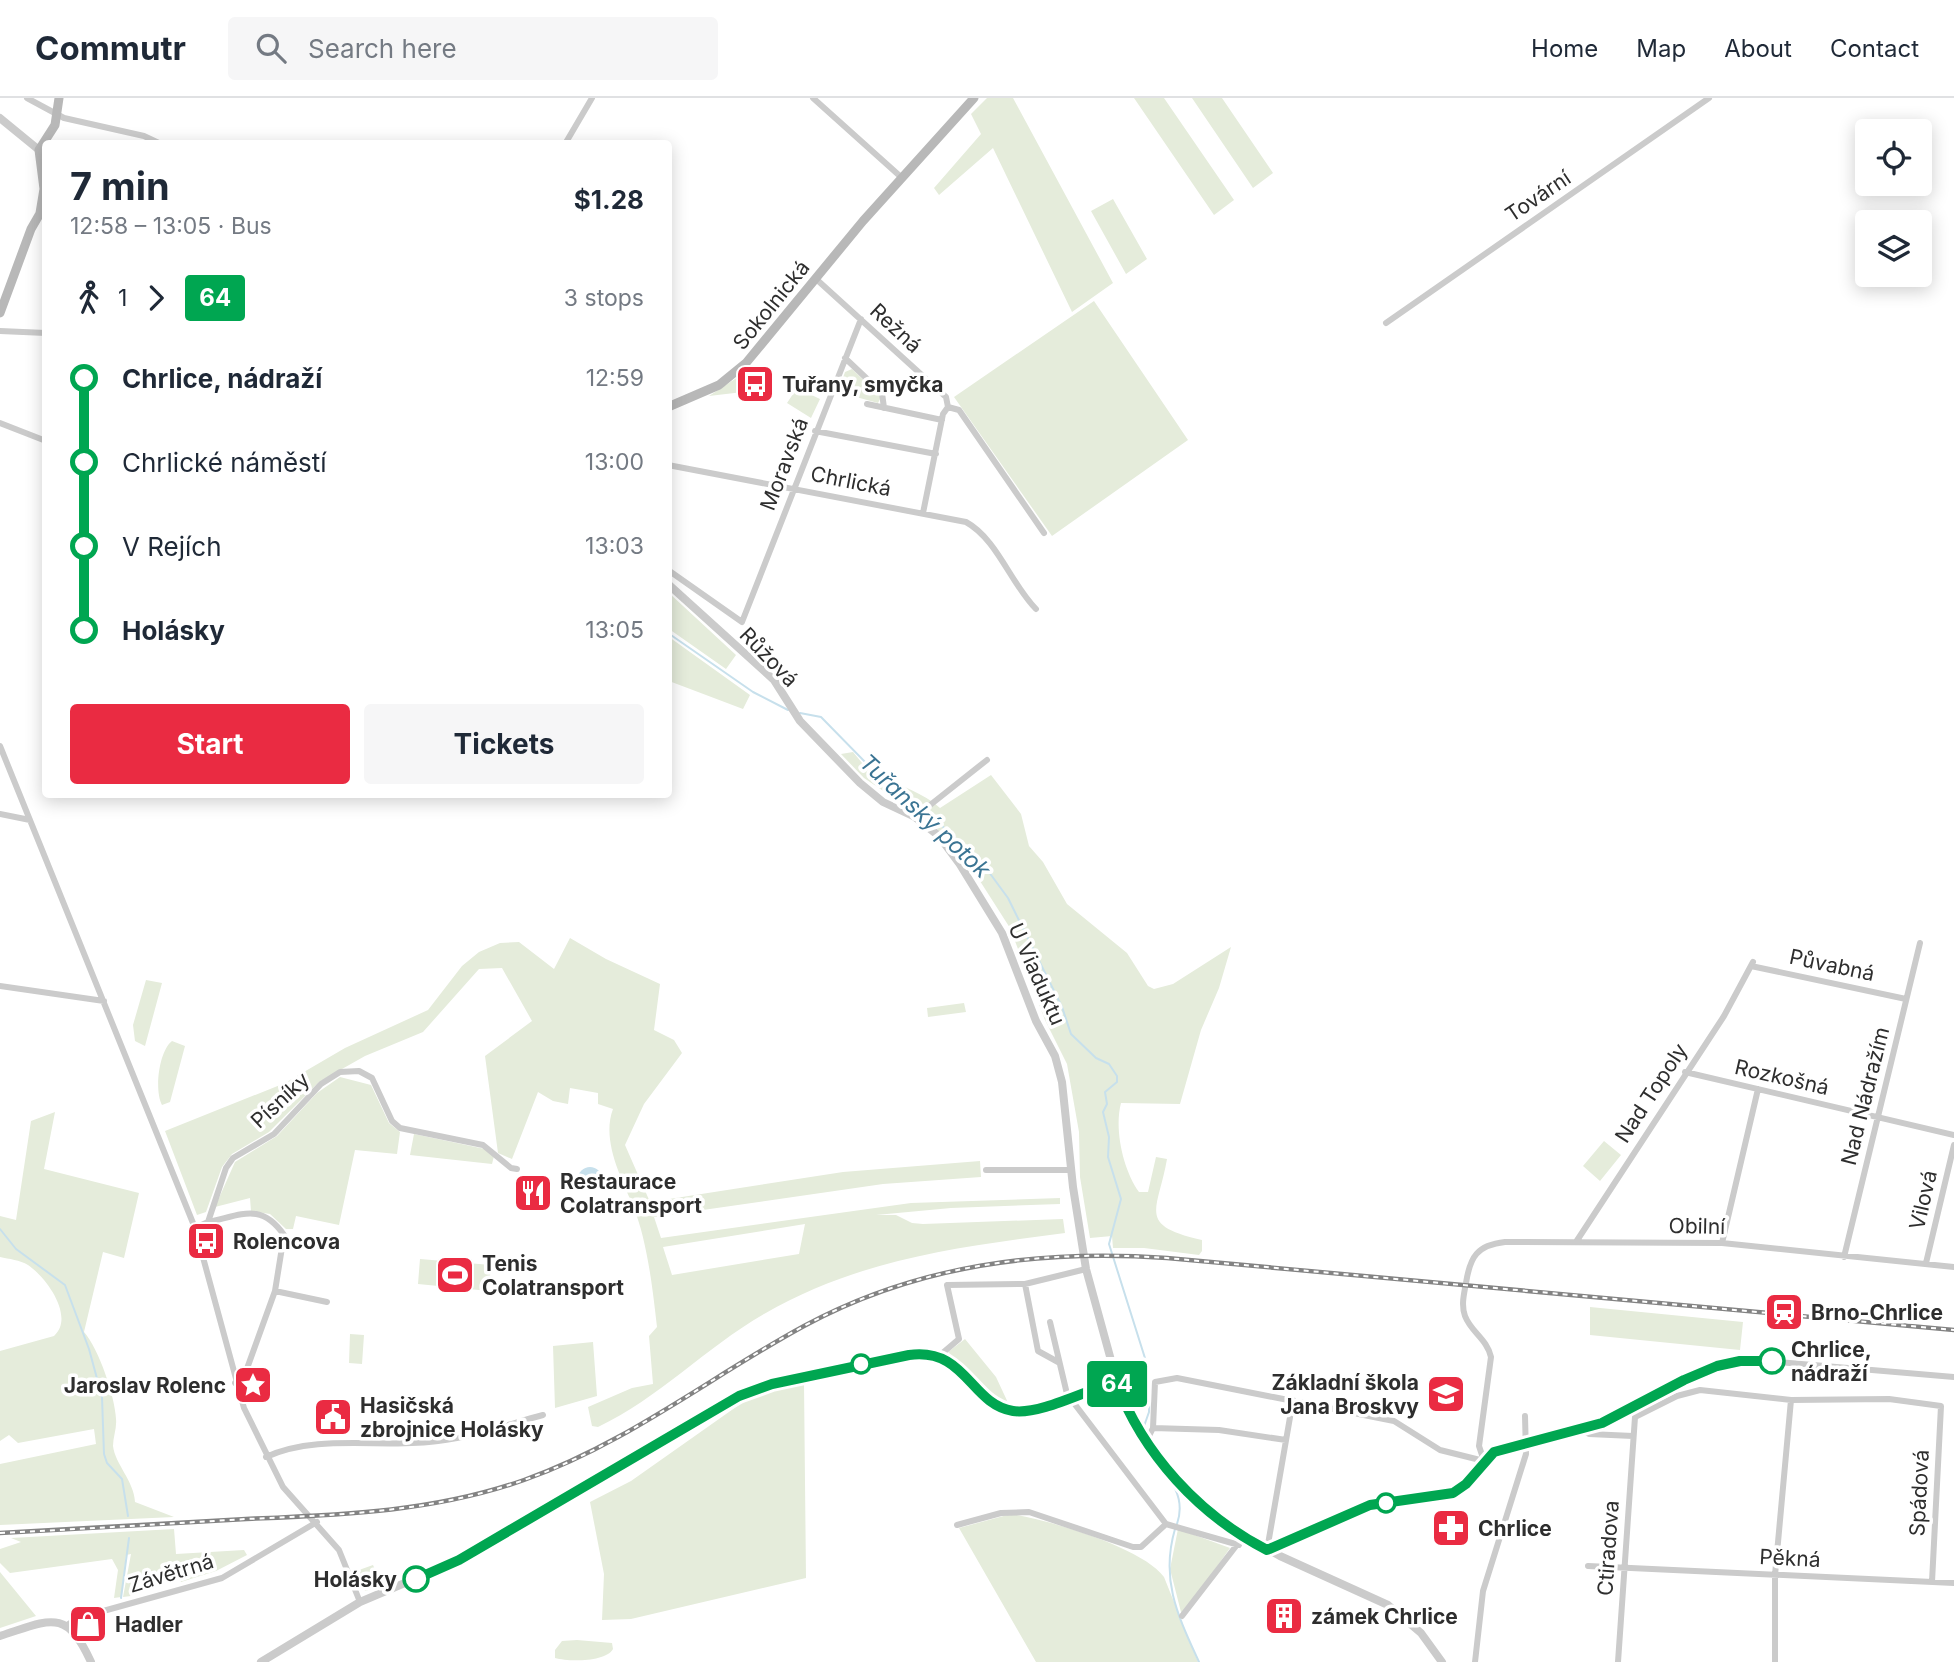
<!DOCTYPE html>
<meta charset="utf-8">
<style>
:root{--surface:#fff;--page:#f6f6f7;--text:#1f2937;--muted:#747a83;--line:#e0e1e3;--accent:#ea2b42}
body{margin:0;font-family:Inter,sans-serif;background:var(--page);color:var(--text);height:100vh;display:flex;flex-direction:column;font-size:26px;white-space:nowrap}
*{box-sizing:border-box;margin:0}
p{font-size:23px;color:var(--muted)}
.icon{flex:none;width:38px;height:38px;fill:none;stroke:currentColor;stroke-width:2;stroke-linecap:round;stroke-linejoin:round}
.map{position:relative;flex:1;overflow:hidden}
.sheet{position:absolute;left:42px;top:42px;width:630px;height:658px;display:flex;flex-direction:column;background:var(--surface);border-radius:7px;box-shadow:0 4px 18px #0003}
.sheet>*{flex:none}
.badge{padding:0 14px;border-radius:5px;font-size:24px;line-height:46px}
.controls{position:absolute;left:1855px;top:21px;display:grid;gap:14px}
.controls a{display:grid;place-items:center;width:77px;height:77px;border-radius:7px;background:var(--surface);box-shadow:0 4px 18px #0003;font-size:35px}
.map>.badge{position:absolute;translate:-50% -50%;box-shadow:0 0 0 4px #fff}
.legs{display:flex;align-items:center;gap:10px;height:77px;padding:0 28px;font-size:23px}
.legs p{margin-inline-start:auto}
.headline{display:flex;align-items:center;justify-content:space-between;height:119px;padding:0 28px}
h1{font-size:38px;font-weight:700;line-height:52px}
.primary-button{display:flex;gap:14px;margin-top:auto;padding:14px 28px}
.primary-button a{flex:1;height:80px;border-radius:7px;background:var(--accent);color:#fff;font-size:28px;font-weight:700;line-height:80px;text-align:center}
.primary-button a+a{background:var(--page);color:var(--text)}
ul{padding:0 28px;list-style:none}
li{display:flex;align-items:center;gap:24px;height:84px;font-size:26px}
li i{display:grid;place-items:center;width:10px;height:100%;margin:0 9px;background:currentColor}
li i::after{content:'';width:18px;height:18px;margin:-9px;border:5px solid;border-radius:50%;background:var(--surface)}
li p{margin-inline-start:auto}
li:first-child i{background:linear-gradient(#0000 50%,currentColor 0)}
li:last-child i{background:linear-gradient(currentColor 50%,#0000 0)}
header{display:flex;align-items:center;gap:42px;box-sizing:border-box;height:98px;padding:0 35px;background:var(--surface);border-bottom:2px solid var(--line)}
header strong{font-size:33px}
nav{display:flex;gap:38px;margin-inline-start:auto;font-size:24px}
.search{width:490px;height:63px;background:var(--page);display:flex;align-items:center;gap:18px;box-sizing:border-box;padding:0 24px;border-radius:7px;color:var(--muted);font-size:26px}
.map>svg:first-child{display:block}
.green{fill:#e5ecdb;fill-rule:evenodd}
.water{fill:#c7e0ec}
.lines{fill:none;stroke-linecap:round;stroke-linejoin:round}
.stream{stroke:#c7e0ec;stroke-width:2}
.minor{stroke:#cbcbcb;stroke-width:6}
.tertiary{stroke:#cbcbcb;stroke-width:8}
.secondary{stroke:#b8b8b8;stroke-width:9}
.rail-casing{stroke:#838383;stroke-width:4.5}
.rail{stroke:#fff;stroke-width:2;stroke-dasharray:5;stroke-linecap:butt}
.line-1-casing{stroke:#fff;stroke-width:16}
.line-1{stroke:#00a651;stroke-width:10}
.stop-1-dot{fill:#fff;stroke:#00a651;stroke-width:3.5}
.labels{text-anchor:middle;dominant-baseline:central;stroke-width:7;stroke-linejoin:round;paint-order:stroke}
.street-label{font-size:21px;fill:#2e2e2e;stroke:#fff}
.poi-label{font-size:21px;font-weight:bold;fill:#2e2e2e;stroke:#fff;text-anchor:start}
.stop-label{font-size:21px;font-weight:bold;fill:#2e2e2e;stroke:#fff;text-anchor:start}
.water-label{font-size:23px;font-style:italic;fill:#3a7493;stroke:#fff}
</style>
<header>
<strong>Commutr</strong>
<div class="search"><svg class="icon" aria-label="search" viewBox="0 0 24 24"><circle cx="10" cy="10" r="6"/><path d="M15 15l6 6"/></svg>Search here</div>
<nav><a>Home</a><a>Map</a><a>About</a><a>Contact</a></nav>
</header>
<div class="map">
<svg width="1954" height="1564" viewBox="0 0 1954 1564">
<rect width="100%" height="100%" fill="#fff"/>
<path class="green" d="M 987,0 L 1013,0 L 1113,185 L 1072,214 L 993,50 L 939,97 L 934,90 L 981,36 L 971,16 Z
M 1134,0 L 1164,0 L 1234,102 L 1214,117 Z
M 1192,0 L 1222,0 L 1273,75 L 1253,90 Z
M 1113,101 L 1147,161 L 1126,176 L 1091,113 Z
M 1094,203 L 1188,342 L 1052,438 L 954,299 Z
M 852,271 L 881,299 L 878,305 L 838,294 L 845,274 Z
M 738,279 L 745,285 L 743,294 L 709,298 Z
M 797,290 L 820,301 L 811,320 L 787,305 Z
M 669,495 L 736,557 L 726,571 L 669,531 Z
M 669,539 L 750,597 L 743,611 L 669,583 Z
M 853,654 L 877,683 L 882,676 C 901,690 923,694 940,710 L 991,677 L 1021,716 L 1029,748 L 1043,764 L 1067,806 L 1127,855 L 1148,888 L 1154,891 L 1173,886 L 1231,849 L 1219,890 L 1201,932 L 1180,1006 L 1121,1005 C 1114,1031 1123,1072 1139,1094 L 1148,1094 L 1156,1059 L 1167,1061 C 1158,1113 1136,1127 1202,1142 L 1202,1153 L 1199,1157 L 1144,1150 L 1113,1150 L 1112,1138 L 1090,1140 L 1080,1079 L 1079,1034 L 1067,966 L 1045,922 L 1010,830 L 964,758 L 931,725 L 864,680 L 841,656 Z
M 570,840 L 606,861 L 660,886 L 654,932 L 674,942 L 682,955 L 644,1006 L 625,1047 L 650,1104 L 843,1074 L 980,1063 L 981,1079 L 883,1086 L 654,1119 L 661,1140 L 911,1105 L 1060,1100 L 1060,1106 L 951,1110 L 876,1117 L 896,1117 L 912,1125 L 923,1126 L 1063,1121 L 1065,1135 C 958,1149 859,1161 764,1216 C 705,1250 659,1300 598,1329 L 592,1328 L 588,1309 L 632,1290 L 653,1286 L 649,1238 L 657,1229 C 653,1193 647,1141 633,1108 C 622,1081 601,1043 613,1011 L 598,1006 L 598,995 L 570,990 L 568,1006 L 553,1003 L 538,994 L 512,1061 L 498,1055 L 485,958 L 532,923 L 502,870 L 479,871 L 423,934 L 365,958 L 319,984 L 269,1034 L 232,1056 L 222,1069 L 206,1114 L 197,1117 L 165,1033 L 285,985 L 345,950 L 428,912 L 462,868 L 479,854 L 500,845 L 519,844 L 554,871 ZM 805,1126 L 799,1156 L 672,1177 L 663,1149 Z
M 146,882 L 162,885 L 145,948 L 135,943 L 133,927 Z
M 964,905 L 966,914 L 928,919 L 927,910 Z
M 172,943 L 185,948 L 170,1004 L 162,1007 C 154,992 159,953 172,943 Z
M 340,979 L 371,987 L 389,1025 L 400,1034 L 397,1056 L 355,1052 L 339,1127 L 296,1118 L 293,1131 L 286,1131 L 270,1116 L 251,1113 L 250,1100 L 215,1109 L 235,1064 L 277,1038 L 317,995 Z
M 55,1014 L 44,1071 L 139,1095 L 124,1160 L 103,1154 L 84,1234 C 99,1251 115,1299 116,1321 C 117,1330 113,1339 113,1348 C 115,1366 134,1383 135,1404 L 174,1419 L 0,1427 L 0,1366 L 96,1346 L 94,1331 L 18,1345 L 9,1337 L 0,1343 L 0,1253 L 54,1238 C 75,1219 47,1180 28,1167 C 20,1162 9,1161 0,1159 L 0,1118 L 16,1122 L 31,1023 Z
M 414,1036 L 485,1051 L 494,1058 L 492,1066 L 410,1057 Z
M 1604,1043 L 1621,1057 L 1600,1083 L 1583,1068 Z
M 420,1161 L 491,1167 L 489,1193 L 418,1186 Z
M 1590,1209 L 1743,1224 L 1740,1252 L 1590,1237 Z
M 350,1236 L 364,1237 L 362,1266 L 349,1265 Z
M 965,1241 L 996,1279 L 1010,1309 L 994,1300 L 948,1254 Z
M 593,1244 L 597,1298 L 555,1310 L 553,1248 Z
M 804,1285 L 806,1480 L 631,1521 L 602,1522 L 604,1476 L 590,1404 L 631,1383 L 753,1297 Z
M 1011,1416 C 1048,1422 1142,1449 1164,1479 L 1198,1564 L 1036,1564 L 959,1430 Z
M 174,1431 L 176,1456 L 244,1452 L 247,1457 L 216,1473 L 181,1484 L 178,1474 L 132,1480 L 131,1498 L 123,1499 L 131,1456 L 126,1457 L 121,1499 L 114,1500 L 118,1472 L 112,1461 L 10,1475 L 0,1465 L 0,1451 L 21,1444 L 11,1440 Z
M 1178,1431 L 1230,1450 L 1182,1518 L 1170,1471 Z
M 373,1467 L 382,1488 L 365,1493 L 359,1472 Z
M 0,1474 L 36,1518 L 0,1530 Z
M 577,1542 L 612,1545 L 613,1551 C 606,1564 569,1564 555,1560 L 555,1552 L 562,1543 Z"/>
<path class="water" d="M578 1081a12 12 0 1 1 24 0a12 12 0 1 1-24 0Z"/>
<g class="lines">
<path class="stream" d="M 668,535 L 753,594 L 788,612
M 800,615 L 821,619 L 870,669 L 898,687 L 923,711
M 927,714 L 983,766 L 1008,800 L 1062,909 L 1071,936 L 1096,960 L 1109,966 L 1117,978 L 1117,984 L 1105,994 L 1107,1006 L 1103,1014 L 1109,1039 L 1108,1059 L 1121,1101 L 1109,1146 L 1150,1276 L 1149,1314 L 1143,1331
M 0,1131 L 16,1151 L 65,1187 L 89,1251 L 102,1299 L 104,1356 L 107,1365 L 122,1381 L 128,1418
M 1145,1352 C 1164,1375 1188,1394 1177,1426
M 1175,1431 C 1160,1482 1178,1518 1199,1564
M 121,1500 L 129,1440"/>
<path class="minor" d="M 27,0 L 64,20 L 144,38 L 161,46
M 813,0 L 901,79
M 565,46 L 592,0
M 815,180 L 946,299 L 948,309 L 943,316 L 923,415
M 1386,225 L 1709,0
M 0,233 L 46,235
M 845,260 L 882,295 L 884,310
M 867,306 L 942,322
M 948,309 L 959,312 L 1044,435
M 0,325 L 46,343
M 815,333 L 936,356
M 668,367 L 966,424 C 997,441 1011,486 1036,511
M 668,472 L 742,524 L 861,221
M 0,648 L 195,1130 L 244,1310 L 283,1389 L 339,1452 L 360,1504
M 0,716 L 30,722
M 915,719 L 987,662
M 1751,868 L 1906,901
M 0,888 L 104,903
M 1685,974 L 1954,1037
M 986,1072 L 1071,1072
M 208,1124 C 242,1117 261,1104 284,1137 L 275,1193 L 245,1276 L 242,1283 L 235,1285
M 195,1130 L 208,1124 L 226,1070 L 233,1060 L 274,1036 L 321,986 L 340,974 L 359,973 L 372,980 L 392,1023 L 400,1030 L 483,1047 L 511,1070 L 517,1071
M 1576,1144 L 1724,918 L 1753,864
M 1722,1145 L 1758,991
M 1844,1159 L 1920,845
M 1926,1165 L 1954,1047
M 1025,1186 L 1038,1253 L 1058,1264
M 275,1193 L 327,1204
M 1050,1224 L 1067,1296 L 1166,1426
M 939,1258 L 959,1241 L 947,1187 L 1025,1186 L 1086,1171
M 1153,1330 L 1219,1332 L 1286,1342
M 1581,1331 L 1589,1336 L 1633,1338
M 1146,1344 L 1153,1330 L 1155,1284 L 1177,1280 L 1394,1323 L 1440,1352 L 1484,1363
M 266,1359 C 318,1335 383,1351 438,1343 C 473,1339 509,1326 543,1317
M 1484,1363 L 1479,1348 L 1491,1259 C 1487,1241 1471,1234 1465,1218 C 1461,1207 1464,1196 1466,1185 C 1470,1159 1477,1147 1505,1144 L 1722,1145 L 1954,1169
M 957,1427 L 1001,1415 L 1029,1414 L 1133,1449 L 1141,1449 L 1166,1426 L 1239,1447
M 1267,1452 L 1293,1302
M 1268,1452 L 1370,1407 L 1453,1395 L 1466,1386 L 1492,1355 L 1602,1325 L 1683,1282 L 1717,1268 L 1756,1262 L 1954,1279
M 1588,1468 L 1954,1485
M 1182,1518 L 1243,1439
M 67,1527 L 78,1520 L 222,1480 L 317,1424
M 1475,1564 L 1483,1493 L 1526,1356 L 1525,1318
M 1618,1564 L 1635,1319 L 1677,1298 L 1700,1292 L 1791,1302 L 1889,1301 L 1941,1308 L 1932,1484
M 1775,1564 L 1775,1477 L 1791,1302"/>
<path class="tertiary" d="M 0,20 L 39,52
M 668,486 L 774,582 L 800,623 L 860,685 L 883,704 L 915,719 L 939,738 L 959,765 L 1002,835 L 1036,923 L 1055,958 L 1062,984 L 1073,1089 L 1086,1171 L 1117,1284 L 1135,1330 L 1185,1391 L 1228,1429 L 1280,1458 L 1388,1507 L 1421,1535 L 1442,1564
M 0,1538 C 50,1522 66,1509 91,1564
M 261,1564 L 360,1504 L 459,1462 L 739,1298 C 775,1285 898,1250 932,1257 C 968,1264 982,1313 1019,1313 C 1048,1314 1088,1291 1117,1284"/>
<path class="secondary" d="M 40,115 L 44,91 L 39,52 L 55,27 L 59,0
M 0,215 L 31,131 L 42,112
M 668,309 L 719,287 L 746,265 L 863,123 L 974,0"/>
<defs>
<path id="rail" d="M 0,1435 C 82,1431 164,1426 246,1421 C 340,1417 434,1414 524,1382 C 626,1346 710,1279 804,1228 C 917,1167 1040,1151 1167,1160 L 1954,1232"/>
</defs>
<use href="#rail" class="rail-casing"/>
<use href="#rail" class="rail"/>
</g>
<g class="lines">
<defs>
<path id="line-1" d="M 416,1481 L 459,1462 L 739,1298 L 772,1286 L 909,1257 C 966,1249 970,1306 1013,1313 C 1041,1317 1088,1291 1116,1284 C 1143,1356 1199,1417 1267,1452 L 1370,1407 L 1453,1395 L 1466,1386 L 1494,1354 L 1602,1325 L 1684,1282 L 1717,1268 L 1740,1263 L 1772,1263"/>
</defs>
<use href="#line-1" class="line-1-casing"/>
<use href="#line-1" class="line-1"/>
</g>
<defs>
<symbol id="bus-square" viewBox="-11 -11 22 22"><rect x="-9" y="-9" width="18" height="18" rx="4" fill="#ea2b42" stroke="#fff"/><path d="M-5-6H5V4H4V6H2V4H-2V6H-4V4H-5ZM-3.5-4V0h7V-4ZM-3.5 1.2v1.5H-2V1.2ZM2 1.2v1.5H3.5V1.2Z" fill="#fff"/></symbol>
<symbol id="restaurant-square" viewBox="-11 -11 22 22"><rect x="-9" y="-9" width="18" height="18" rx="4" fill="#ea2b42" stroke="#fff"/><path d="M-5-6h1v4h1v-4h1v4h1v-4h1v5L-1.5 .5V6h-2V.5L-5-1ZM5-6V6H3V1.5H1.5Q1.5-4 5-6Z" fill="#fff"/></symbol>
<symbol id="stadium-square" viewBox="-11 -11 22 22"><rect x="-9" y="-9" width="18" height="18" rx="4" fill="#ea2b42" stroke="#fff"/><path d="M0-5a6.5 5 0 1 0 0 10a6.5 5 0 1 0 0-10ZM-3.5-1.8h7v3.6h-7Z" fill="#fff"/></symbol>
<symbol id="station-square" viewBox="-11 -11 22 22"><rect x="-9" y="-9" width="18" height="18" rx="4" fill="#ea2b42" stroke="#fff"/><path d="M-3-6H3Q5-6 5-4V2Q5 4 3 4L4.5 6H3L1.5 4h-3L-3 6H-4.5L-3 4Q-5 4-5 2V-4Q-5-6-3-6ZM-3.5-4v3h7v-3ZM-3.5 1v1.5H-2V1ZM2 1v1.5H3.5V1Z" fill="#fff"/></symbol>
<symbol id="sight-square" viewBox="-11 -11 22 22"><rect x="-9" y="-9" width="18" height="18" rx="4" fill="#ea2b42" stroke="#fff"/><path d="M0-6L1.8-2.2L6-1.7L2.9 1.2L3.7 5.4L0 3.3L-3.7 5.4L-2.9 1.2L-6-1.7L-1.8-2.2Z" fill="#fff"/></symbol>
<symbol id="school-square" viewBox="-11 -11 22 22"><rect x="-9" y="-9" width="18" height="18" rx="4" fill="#ea2b42" stroke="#fff"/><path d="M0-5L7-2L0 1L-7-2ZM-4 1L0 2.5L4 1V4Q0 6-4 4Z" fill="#fff"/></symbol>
<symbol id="civic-square" viewBox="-11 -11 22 22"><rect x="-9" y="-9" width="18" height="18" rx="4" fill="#ea2b42" stroke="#fff"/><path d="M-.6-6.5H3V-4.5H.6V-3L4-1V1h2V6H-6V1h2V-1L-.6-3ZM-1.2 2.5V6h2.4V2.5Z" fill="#fff"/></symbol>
<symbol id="pharmacy-square" viewBox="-11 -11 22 22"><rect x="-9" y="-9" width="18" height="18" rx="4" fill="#ea2b42" stroke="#fff"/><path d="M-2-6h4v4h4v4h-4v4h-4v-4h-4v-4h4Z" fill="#fff"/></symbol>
<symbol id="building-square" viewBox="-11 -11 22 22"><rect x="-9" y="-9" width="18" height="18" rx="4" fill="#ea2b42" stroke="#fff"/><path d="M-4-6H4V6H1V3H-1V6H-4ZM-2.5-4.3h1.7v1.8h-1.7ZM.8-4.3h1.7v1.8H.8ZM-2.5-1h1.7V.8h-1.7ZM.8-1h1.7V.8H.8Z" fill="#fff"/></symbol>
<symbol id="shop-square" viewBox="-11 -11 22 22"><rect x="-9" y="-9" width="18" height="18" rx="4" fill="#ea2b42" stroke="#fff"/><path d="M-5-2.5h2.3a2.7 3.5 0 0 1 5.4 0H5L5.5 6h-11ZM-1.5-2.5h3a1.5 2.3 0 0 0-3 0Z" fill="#fff"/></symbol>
</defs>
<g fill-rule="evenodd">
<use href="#bus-square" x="733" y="264" width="44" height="44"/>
<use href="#restaurant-square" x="511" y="1073" width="44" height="44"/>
<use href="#bus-square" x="184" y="1121" width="44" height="44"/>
<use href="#stadium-square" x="433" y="1155" width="44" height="44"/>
<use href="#station-square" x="1762" y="1192" width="44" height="44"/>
<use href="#sight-square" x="231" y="1265" width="44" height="44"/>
<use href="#school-square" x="1424" y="1274" width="44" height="44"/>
<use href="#civic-square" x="311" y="1297" width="44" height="44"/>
<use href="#pharmacy-square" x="1429" y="1408" width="44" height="44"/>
<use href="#building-square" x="1262" y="1496" width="44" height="44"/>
<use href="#shop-square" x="66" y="1504" width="44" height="44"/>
</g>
<g class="stop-1-dot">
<circle cx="1772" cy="1263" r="12"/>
<circle cx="861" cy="1266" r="9"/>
<circle cx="1386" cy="1405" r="9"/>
<circle cx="416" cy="1481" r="12"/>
</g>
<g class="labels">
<g class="street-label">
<text transform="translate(1538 98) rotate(-34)">Tovární</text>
<text transform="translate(771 207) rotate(-51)">Sokolnická</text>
<text transform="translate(896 230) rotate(43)">Režná</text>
<text transform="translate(784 366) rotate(-69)">Moravská</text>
<text transform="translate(851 383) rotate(11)">Chrlická</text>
<text transform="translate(769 559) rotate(46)">Růžová</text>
<text transform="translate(1832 867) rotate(12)">Půvabná</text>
<text transform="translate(1037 876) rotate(66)">U Viaduktu</text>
<text transform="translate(1782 979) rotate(13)">Rozkošná</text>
<text transform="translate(1651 995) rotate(-57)">Nad Topoly</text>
<text transform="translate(1865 998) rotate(-76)">Nad Nádražím</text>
<text transform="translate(280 1002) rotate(-43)">Písníky</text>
<text transform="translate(1923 1102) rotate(-77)">Vilová</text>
<text transform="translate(1697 1128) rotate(1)">Obilní</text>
<text transform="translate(1919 1395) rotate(-87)">Spádová</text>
<text transform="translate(1608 1450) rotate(-86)">Ctiradova</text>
<text transform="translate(1790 1460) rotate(3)">Pěkná</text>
<text transform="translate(171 1475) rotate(-17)">Závětrná</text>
</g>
<g class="poi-label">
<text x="782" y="286">Tuřany, smyčka</text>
<text x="560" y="1083">Restaurace<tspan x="560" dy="24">Colatransport</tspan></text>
<text x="233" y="1143">Rolencova</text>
<text x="482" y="1165">Tenis<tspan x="482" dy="24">Colatransport</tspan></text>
<text x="1811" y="1214">Brno-Chrlice</text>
<text x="1419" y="1284" text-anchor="end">Základní škola<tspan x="1419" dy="24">Jana Broskvy</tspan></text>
<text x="226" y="1287" text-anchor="end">Jaroslav Rolenc</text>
<text x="360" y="1307">Hasičská<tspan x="360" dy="24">zbrojnice Holásky</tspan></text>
<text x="1478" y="1430">Chrlice</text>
<text x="1311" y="1518">zámek Chrlice</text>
<text x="115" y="1526">Hadler</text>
</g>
<g class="stop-label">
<text x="1791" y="1251">Chrlice,<tspan x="1791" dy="24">nádraží</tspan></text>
<text x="397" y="1481" text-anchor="end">Holásky</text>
</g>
<g class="water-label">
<text transform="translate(925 718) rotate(43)">Tuřanský potok</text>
</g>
</g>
</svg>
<div class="controls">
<a><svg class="icon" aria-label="locate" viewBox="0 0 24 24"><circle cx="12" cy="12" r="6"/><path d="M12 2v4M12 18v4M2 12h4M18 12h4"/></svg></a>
<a><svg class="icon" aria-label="layers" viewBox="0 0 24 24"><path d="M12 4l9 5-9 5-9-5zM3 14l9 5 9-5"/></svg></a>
</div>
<b class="badge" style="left:1117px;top:1286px;background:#00a651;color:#fff">64</b>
<section class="sheet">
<div class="headline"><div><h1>7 min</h1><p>12:58 – 13:05 · Bus</p></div><b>$1.28</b></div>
<div class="legs"><svg class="icon" aria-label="walk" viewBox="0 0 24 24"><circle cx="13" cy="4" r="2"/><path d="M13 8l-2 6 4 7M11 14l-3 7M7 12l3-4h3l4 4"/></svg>1<svg class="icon" aria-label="forward" viewBox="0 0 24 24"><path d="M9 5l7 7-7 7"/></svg><b class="badge" style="background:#00a651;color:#fff">64</b><p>3 stops</p></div>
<ul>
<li><i style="color:#00a651"></i><b>Chrlice, nádraží</b><p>12:59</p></li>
<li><i style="color:#00a651"></i><span>Chrlické náměstí</span><p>13:00</p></li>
<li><i style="color:#00a651"></i><span>V Rejích</span><p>13:03</p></li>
<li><i style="color:#00a651"></i><b>Holásky</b><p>13:05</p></li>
</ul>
<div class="primary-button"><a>Start</a><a>Tickets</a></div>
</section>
</div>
